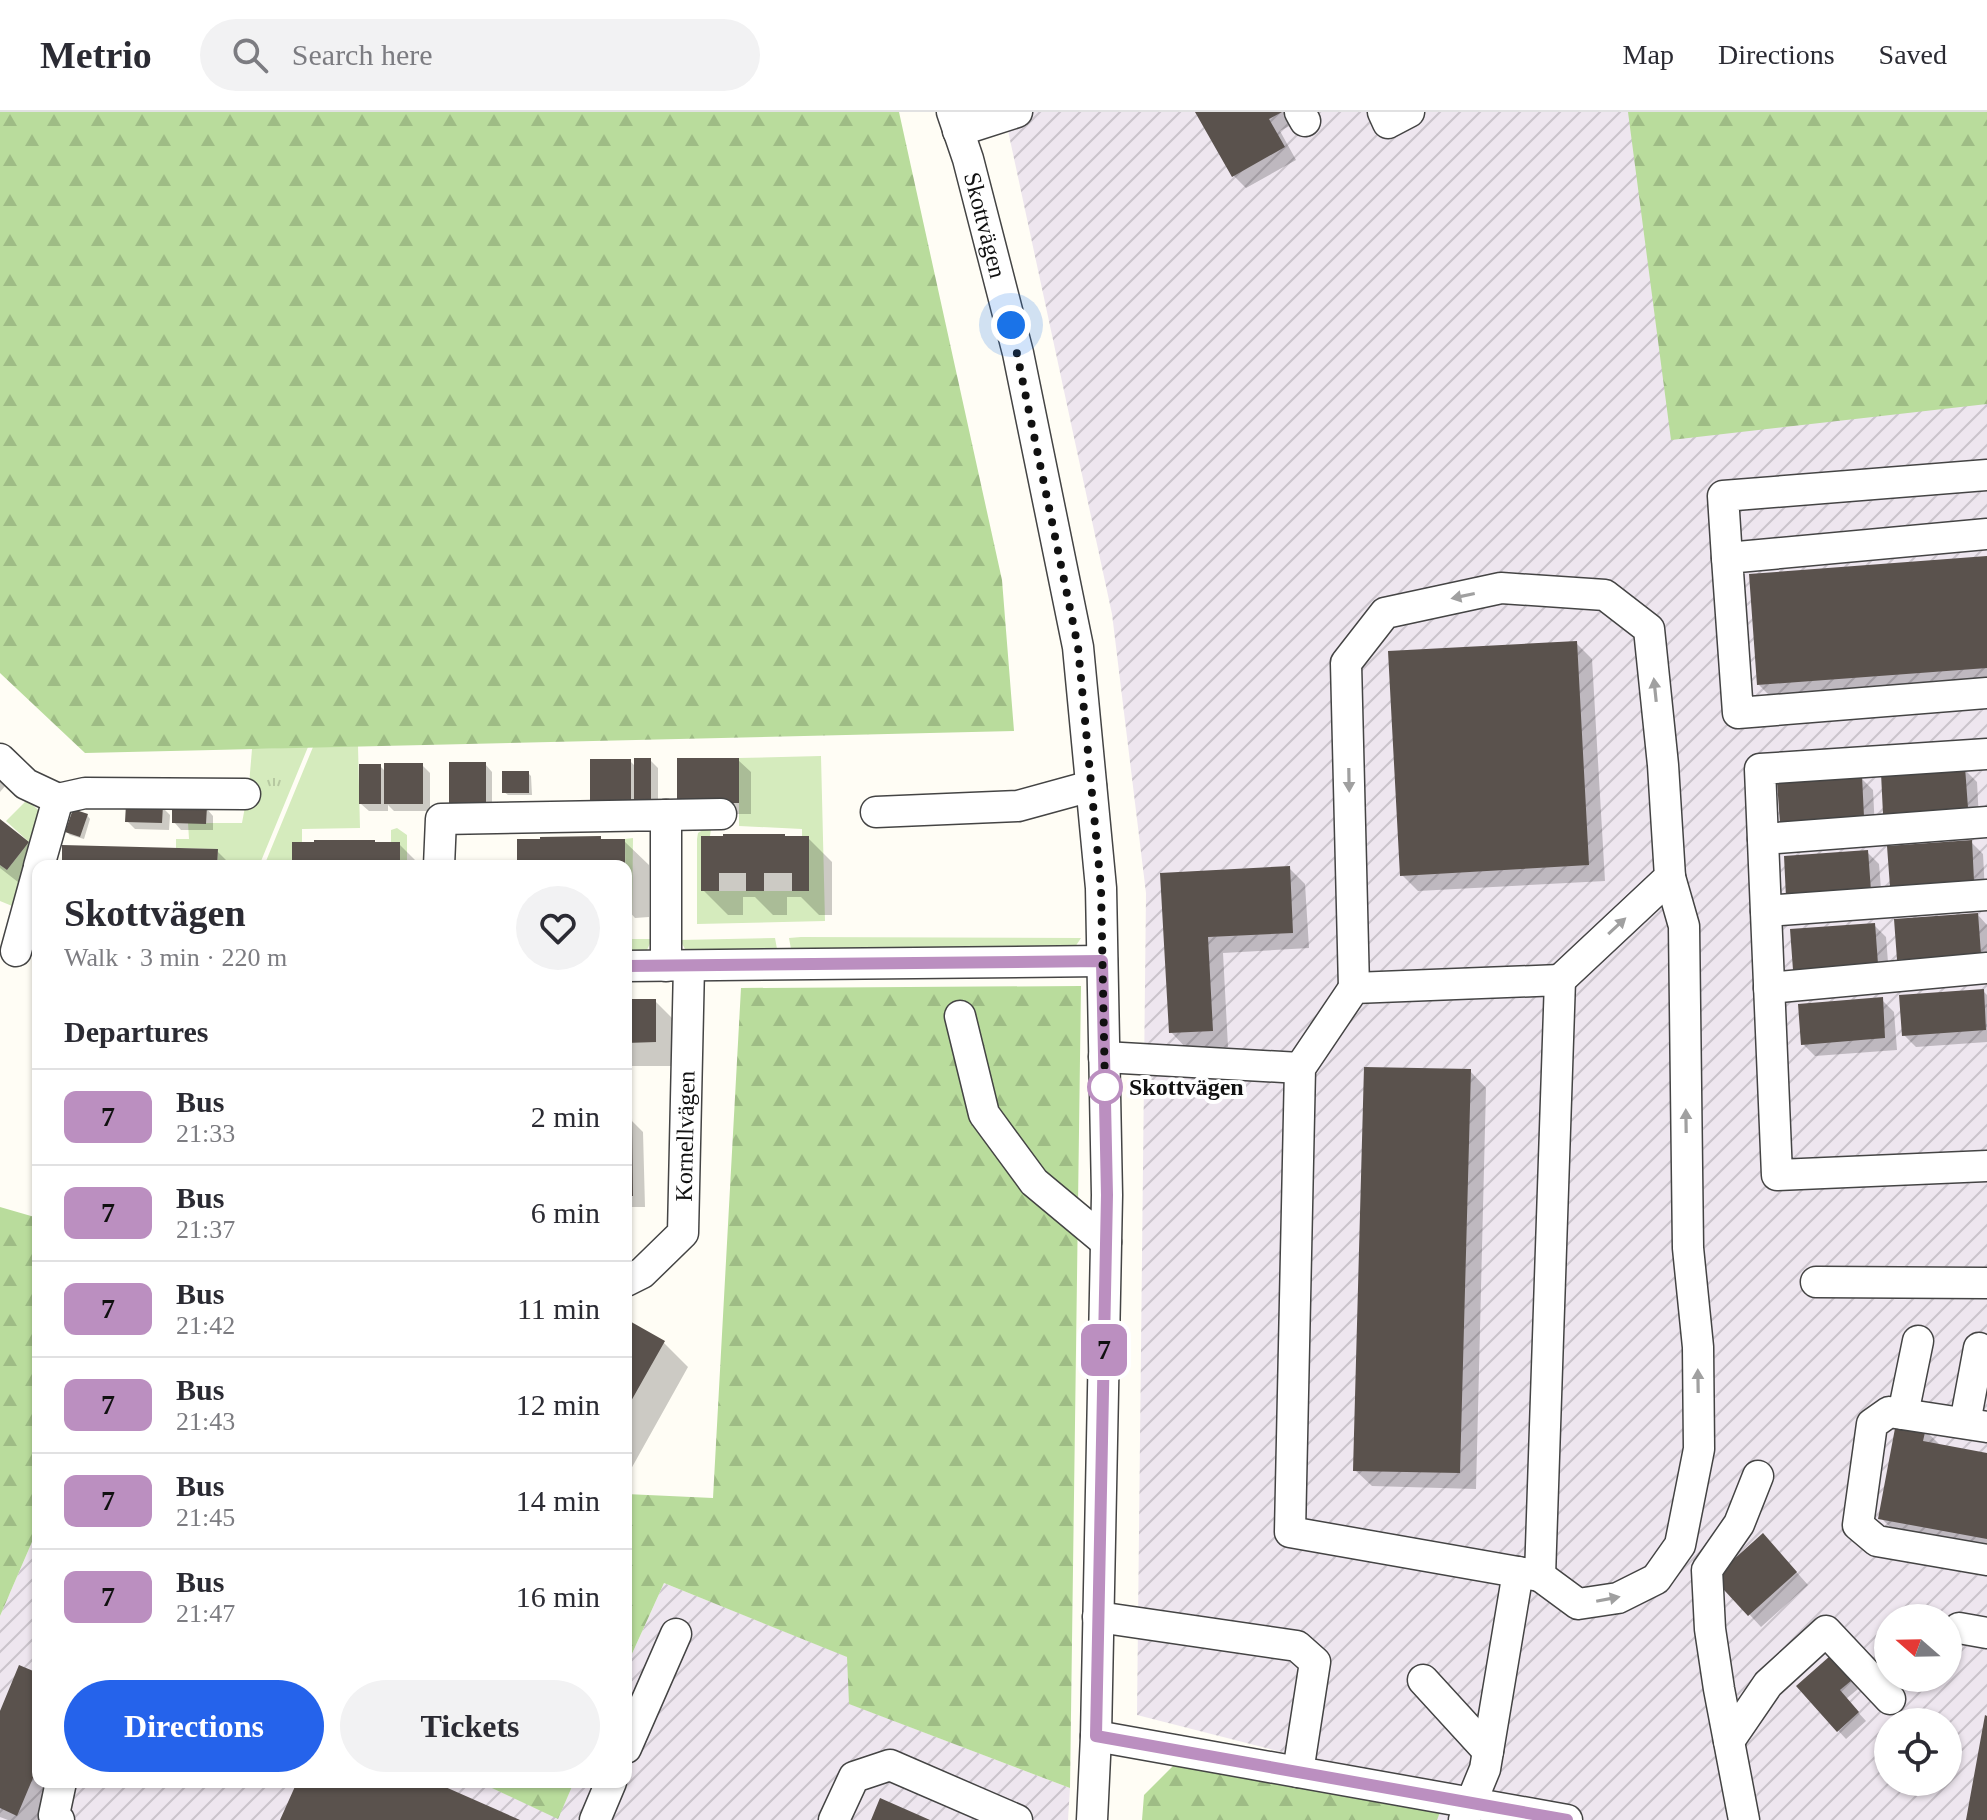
<!DOCTYPE html>
<meta charset="utf-8">
<style>
:root{--surface:#fff;--page:#f2f2f3;--text:#2b2b33;--muted:#7c7c81;--line:#e1e1e2;--accent:#2563eb}
body{margin:0;font-family:"Times New Roman",serif;background:var(--page);color:var(--text);height:100vh;display:flex;flex-direction:column;font-size:30px;white-space:nowrap}
*{box-sizing:border-box;margin:0}
p{font-size:26px;color:var(--muted)}
.icon{flex:none;width:44px;height:44px;fill:none;stroke:currentColor;stroke-width:2;stroke-linecap:round;stroke-linejoin:round}
.map{position:relative;flex:1;overflow:hidden}
.panel{position:absolute;left:32px;top:748px;width:600px;height:928px;display:flex;flex-direction:column;background:var(--surface);border-radius:16px;box-shadow:0 2px 6px #0004}
.panel>*{flex:none}
.badge{padding:0 16px;border-radius:12px;font-size:28px;line-height:52px}
.needle{width:52px;rotate:290deg}
.controls{position:absolute;left:1874px;top:1492px;display:grid;gap:16px}
.controls a{display:grid;place-items:center;width:88px;height:88px;border-radius:50%;background:var(--surface);box-shadow:0 2px 6px #0004;font-size:40px}
.you{position:absolute;width:40px;height:40px;margin:-20px;border:6px solid #fff;border-radius:50%;background:#1a73e8;box-shadow:0 0 0 12px #1a73e833}
.map>.badge{position:absolute;translate:-50% -50%;box-shadow:0 0 0 4px #fff}
h2{padding:0 32px;font-size:30px;line-height:72px}
.round{display:grid;place-items:center;flex:none;width:84px;height:84px;border-radius:42px;background:var(--page)}
.head{display:flex;align-items:center;justify-content:space-between;height:136px;padding:0 32px}
h1{font-size:38px;font-weight:800;line-height:60px}
.button{display:flex;gap:16px;margin-top:auto;padding:16px 32px}
.button a{flex:1;height:92px;border-radius:48px;background:var(--accent);color:#fff;font-size:32px;font-weight:800;line-height:92px;text-align:center}
.button a+a{background:var(--page);color:var(--text)}
ul{padding:0;list-style:none}
li{display:flex;align-items:center;gap:24px;height:96px;padding:0 32px;border-top:2px solid var(--line)}
li div{flex:1}
li b{display:block;font-size:30px}
li em{font-style:normal}
li .badge{min-width:88px;font-weight:700;text-align:center}
header{display:flex;align-items:center;gap:48px;box-sizing:border-box;height:112px;padding:0 40px;background:var(--surface);border-bottom:2px solid var(--line)}
header strong{font-size:38px}
nav{display:flex;gap:44px;margin-inline-start:auto;font-size:28px}
.search{width:560px;height:72px;background:var(--page);display:flex;align-items:center;gap:20px;box-sizing:border-box;padding:0 28px;border-radius:44px;color:var(--muted);font-size:30px}
.map>svg:first-child{display:block}
.industrial{fill:url(#industrial-furrows);fill-rule:evenodd}
.grass{fill:#d5ebbd}
.forest{fill:url(#forest-firs)}
.park{fill:url(#park-tufts)}
.shadow{fill:#0003}
.building{fill:#5a524d}
.lines{fill:none;stroke-linecap:round;stroke-linejoin:round}
.minor-casing{stroke:#444;stroke-width:33}
.minor{stroke:#fff;stroke-width:30}
.oneway{fill:#a0a0a0}
.line-casing{stroke:#fff;stroke-width:18}
.line{stroke:#bb8fc0;stroke-width:12}
.walk{stroke:#111;stroke-width:8;stroke-dasharray:0 14.4}
.stop-dot{fill:#fff;stroke:#bb8fc0;stroke-width:4}
.labels{text-anchor:middle;dominant-baseline:central;stroke-width:8;stroke-linejoin:round;paint-order:stroke}
.street-label{font-size:24px;fill:#111;stroke:#fff}
.stop-label{font-size:24px;font-weight:bold;fill:#111;stroke:#fff;text-anchor:start}
</style>
<header>
<strong>Metrio</strong>
<div class="search"><svg class="icon" aria-label="search" viewBox="0 0 24 24"><circle cx="10" cy="10" r="6"/><path d="M15 15l6 6"/></svg>Search here</div>
<nav><a>Map</a><a>Directions</a><a>Saved</a></nav>
</header>
<div class="map">
<svg width="1987" height="1708" viewBox="0 0 1987 1708">
<defs>
<pattern id="industrial-furrows" width="10" height="10" patternUnits="userSpaceOnUse" patternTransform="scale(2)"><rect width="10" height="10" fill="#eee6ef"/><path d="M-1 1l2-2M0 10L10 0M9 11l2-2" fill="none" stroke="#cbc4cc"/></pattern>
<pattern id="forest-firs" width="22" height="20" patternUnits="userSpaceOnUse" patternTransform="scale(2)"><rect width="22" height="20" fill="#b9dc9c"/><path d="M5 1l3.5 6h-7zM16 11l3.5 6h-7z" fill="#9ebc85"/></pattern>
<pattern id="park-tufts" width="24" height="20" patternUnits="userSpaceOnUse" patternTransform="scale(2)"><rect width="24" height="20" fill="#d5ebbd"/><path d="M3 7l-1-3M5 7V3M7 7l1-3M15 17l-1-3M17 17v-4M19 17l1-3" fill="none" stroke="#b6c8a1"/></pattern>
</defs>
<rect width="100%" height="100%" fill="#fffdf5"/>
<path class="industrial" d="M 1004,0 L 1987,0 L 1987,1708 L 1437,1708 L 1446,1682 L 1137,1603 L 1146,781 L 1112,502 ZM 1888,1506 L 1948,1506 L 1948,1566 L 1888,1566 ZM 1888,1610 L 1948,1610 L 1948,1670 L 1888,1670 Z
M 38,1416 L 38,1670 L 479,1670 L 558,1706 L 574,1670 L 626,1670 L 626,1555 L 664,1471 L 848,1545 L 850,1592 L 1070,1676 L 1068,1708 L 0,1708 L 0,1504 Z"/>
<path class="grass" d="M 358,634 L 360,716 L 302,717 L 302,730 L 292,731 L 292,754 L 264,754 L 313,635 Z
M 308,635 L 259,754 L 217,754 L 218,737 L 176,736 L 176,727 L 189,727 L 188,711 L 242,711 L 249,673 L 252,637 Z
M 821,644 L 825,809 L 697,812 L 697,727 L 698,721 L 704,717 L 711,717 L 710,724 L 701,725 L 701,779 L 809,779 L 809,724 L 802,724 L 802,717 L 739,714 L 739,646 Z
M 27,688 L 45,704 L 17,796 L 0,789 L 0,753 L 7,758 L 29,730 L 6,709 Z
M 397,716 L 407,723 L 407,754 L 400,754 L 391,730 L 391,718 Z
M 633,726 L 632,811 L 626,811 L 625,727 Z
M 801,825 L 1081,826 L 1075,835 L 791,837 L 789,826 Z
M 775,826 L 777,837 L 685,837 L 680,828 Z
M 626,827 L 652,827 L 647,838 L 626,838 Z"/>
<path class="forest" d="M 0,0 L 899,0 L 1002,468 L 1014,619 L 85,641 L 0,561 Z
M 1628,0 L 1987,0 L 1987,292 L 1671,328 Z
M 1081,874 L 1070,1676 L 849,1592 L 847,1545 L 664,1471 L 626,1555 L 626,1382 L 713,1386 L 741,876 Z
M 0,1095 L 38,1106 L 38,1416 L 0,1504 Z
M 1175,1652 L 1440,1700 L 1437,1708 L 1142,1708 L 1144,1683 Z
M 479,1670 L 574,1670 L 558,1707 Z"/>
<path class="park" d="M 262,660 L 291,672 L 280,699 L 251,687 Z"/>
<path class="shadow" d="M 1197,0 L 1288,0 L 1295,11 L 1280,19 L 1296,48 L 1246,76 L 1234,64 Z
M 1987,446 L 1987,573 L 1775,589 L 1759,573 Z
M 1576,531 L 1592,547 L 1605,769 L 1418,779 L 1402,763 Z
M 650,648 L 658,656 L 658,698 L 600,698 L 630,649 L 636,655 Z
M 738,648 L 751,660 L 751,702 L 691,702 Z
M 485,652 L 492,660 L 492,698 L 459,698 L 451,690 Z
M 422,653 L 430,661 L 430,699 L 394,699 L 388,693 L 388,699 L 369,699 L 361,692 L 380,654 L 386,660 Z
M 1964,657 L 1977,670 L 1979,708 L 1898,714 L 1885,701 Z
M 528,661 L 531,664 L 532,683 L 508,683 L 504,680 Z
M 1861,666 L 1873,678 L 1875,717 L 1794,723 Z
M 0,667 L 6,673 L 0,680 Z
M 162,695 L 170,703 L 169,718 L 135,717 L 127,709 Z
M 206,696 L 213,704 L 213,718 L 181,718 L 174,710 Z
M 87,703 L 90,707 L 84,727 L 70,723 L 67,720 Z
M 0,709 L 28,731 L 51,754 L 32,781 L 0,756 Z
M 703,726 L 808,726 L 832,750 L 832,803 L 819,803 L 801,785 L 787,785 L 787,803 L 773,803 L 755,785 L 743,785 L 743,803 L 728,803 L 703,778 Z
M 602,729 L 624,729 L 649,753 L 649,805 L 635,806 L 626,796 L 626,754 L 519,754 Z
M 1971,730 L 1983,742 L 1985,781 L 1904,787 Z
M 377,732 L 399,732 L 421,754 L 294,754 Z
M 217,739 L 232,754 L 64,754 Z
M 1867,740 L 1879,752 L 1882,790 L 1800,796 Z
M 1289,756 L 1305,772 L 1309,836 L 1223,841 L 1228,935 L 1187,937 L 1171,920 L 1162,763 Z
M 1978,803 L 1987,813 L 1987,854 L 1911,859 L 1899,847 Z
M 1874,813 L 1886,825 L 1889,863 L 1807,869 L 1795,857 Z
M 1983,879 L 1987,883 L 1987,930 L 1916,935 L 1904,923 Z
M 1882,888 L 1894,900 L 1897,938 L 1815,944 L 1803,932 Z
M 626,889 L 655,889 L 680,914 L 680,954 L 626,954 Z
M 1470,959 L 1486,976 L 1476,1377 L 1372,1374 L 1355,1358 Z
M 626,1008 L 631,1008 L 643,1020 L 645,1095 L 626,1095 Z
M 626,1210 L 663,1230 L 688,1255 L 626,1366 Z
M 1925,1318 L 1941,1334 L 1987,1343 L 1987,1439 L 1897,1422 L 1881,1406 Z
M 1775,1436 L 1808,1473 L 1761,1515 L 1716,1466 Z
M 1838,1554 L 1858,1577 L 1846,1587 L 1866,1609 L 1846,1627 L 1798,1575 Z
M 38,1564 L 38,1670 L 54,1670 L 38,1708 L 8,1708 L 0,1705 L 0,1604 Z"/>
<path class="building" d="M 1195,0 L 1282,0 L 1269,7 L 1285,35 L 1232,65 Z
M 1987,444 L 1987,556 L 1757,573 L 1749,462 Z
M 1577,529 L 1589,753 L 1400,764 L 1388,539 Z
M 634,646 L 651,646 L 651,691 L 634,691 Z
M 677,646 L 739,646 L 739,691 L 677,691 Z
M 590,647 L 631,647 L 631,691 L 590,691 Z
M 449,650 L 486,650 L 486,691 L 449,691 Z
M 384,651 L 423,651 L 423,692 L 384,692 Z
M 359,652 L 381,652 L 381,692 L 359,692 Z
M 1965,655 L 1968,696 L 1883,702 L 1881,661 Z
M 502,659 L 529,659 L 529,681 L 502,681 Z
M 1862,664 L 1864,705 L 1780,711 L 1777,670 Z
M 126,692 L 163,693 L 162,711 L 125,710 Z
M 172,693 L 207,694 L 206,712 L 172,711 Z
M 73,697 L 88,702 L 80,725 L 65,720 Z
M 0,707 L 29,730 L 7,758 L 0,753 Z
M 723,722 L 785,722 L 785,724 L 809,724 L 809,779 L 792,779 L 792,761 L 764,761 L 764,779 L 746,779 L 746,761 L 719,761 L 719,779 L 701,779 L 701,724 L 723,724 Z
M 601,724 L 601,727 L 625,727 L 625,754 L 517,754 L 517,727 L 540,727 L 540,725 Z
M 314,728 L 375,728 L 375,730 L 400,730 L 400,754 L 292,754 L 292,730 L 314,730 Z
M 1972,728 L 1974,769 L 1890,775 L 1887,734 Z
M 62,733 L 218,737 L 217,754 L 62,754 Z
M 1868,738 L 1871,779 L 1786,785 L 1784,744 Z
M 1290,754 L 1293,821 L 1208,825 L 1213,919 L 1169,921 L 1160,761 Z
M 1978,801 L 1981,842 L 1897,848 L 1894,807 Z
M 1875,811 L 1878,852 L 1793,858 L 1790,817 Z
M 1984,877 L 1986,918 L 1902,924 L 1899,883 Z
M 1883,885 L 1885,926 L 1801,933 L 1798,892 Z
M 626,887 L 656,887 L 656,930 L 626,931 Z
M 1364,955 L 1471,957 L 1460,1361 L 1353,1359 Z
M 626,1006 L 632,1006 L 633,1084 L 626,1084 Z
M 626,1207 L 665,1229 L 626,1298 Z
M 1896,1311 L 1926,1316 L 1923,1329 L 1987,1341 L 1987,1427 L 1878,1407 Z
M 1763,1421 L 1797,1460 L 1748,1504 L 1713,1466 Z
M 1830,1544 L 1852,1568 L 1840,1578 L 1859,1600 L 1837,1620 L 1796,1574 Z
M 19,1553 L 38,1561 L 38,1654 L 17,1704 L 0,1696 L 0,1599 Z
M 1985,1603 L 1987,1604 L 1987,1708 L 1966,1708 Z
M 297,1670 L 434,1670 L 520,1708 L 280,1708 Z
M 880,1686 L 930,1708 L 871,1708 Z"/>
<g class="lines">
<defs>
<g id="minor">
<path id="s1" d="M 952,0 L 968,47 L 1018,241 L 1078,535 L 1101,776 L 1107,1083 L 1096,1624 L 1092,1708"/>
<path d="M 1300,0 L 1305,9"/>
<path d="M 1383,0 L 1388,11 L 1409,0"/>
<path d="M 958,19 L 1017,0"/>
<path d="M 1987,422 L 1727,446 L 1738,601 L 1987,581"/>
<path d="M 1727,446 L 1723,384 L 1987,363"/>
<path d="M 1987,642 L 1760,657 L 1777,1063 L 1987,1054"/>
<path d="M 0,647 L 26,672 L 58,687 L 39,754"/>
<path d="M 58,687 L 85,681 L 245,682"/>
<path d="M 876,700 L 1018,694 L 1091,674"/>
<path d="M 666,703 L 721,702"/>
<path d="M 1763,727 L 1987,710"/>
<path d="M 439,754 L 441,707 L 666,703 L 666,854"/>
<path d="M 1766,799 L 1987,783"/>
<path d="M 16,839 L 38,759"/>
<path d="M 626,854 L 1102,849"/>
<path d="M 1560,868 L 1540,1464 L 1290,1420 L 1300,956 L 1354,876 Z"/>
<path d="M 1354,876 L 1346,551 L 1385,501 L 1501,476 L 1605,483 L 1649,517 L 1663,653 L 1670,765 L 1560,868"/>
<path d="M 1769,876 L 1987,856"/>
<path d="M 960,904 L 984,1002 L 1034,1070 L 1106,1130"/>
<path d="M 1104,945 L 1300,956"/>
<path id="s2" d="M 626,1169 L 642,1161 L 683,1121 L 689,854"/>
<path d="M 1816,1170 L 1987,1171"/>
<path d="M 1903,1302 L 1918,1229"/>
<path d="M 1965,1311 L 1979,1236"/>
<path d="M 1987,1315 L 1889,1300 L 1872,1312 L 1858,1413 L 1877,1429 L 1987,1448"/>
<path d="M 1540,1464 L 1578,1492 L 1618,1486 L 1656,1467 L 1680,1433 L 1699,1337 L 1698,1235 L 1688,1136 L 1684,814 L 1670,765"/>
<path d="M 1098,1505 L 1297,1534 L 1315,1550 L 1298,1660"/>
<path d="M 1959,1516 L 1987,1521"/>
<path d="M 1423,1568 L 1488,1639"/>
<path d="M 1096,1624 L 1567,1708"/>
<path d="M 1729,1629 L 1768,1572 L 1826,1519 L 1890,1587"/>
<path d="M 626,1636 L 676,1522"/>
<path d="M 59,1708 L 54,1703 L 61,1670"/>
<path d="M 595,1708 L 611,1670"/>
<path d="M 834,1708 L 854,1665 L 890,1653 L 1017,1708"/>
<path d="M 1464,1708 L 1485,1657 L 1518,1460"/>
<path d="M 1744,1708 L 1719,1577 L 1710,1517 L 1707,1458 L 1739,1412 L 1758,1364"/>
</g>
</defs>
<use href="#minor" class="minor-casing"/>
<use href="#minor" class="minor"/>
</g>
<defs><path id="oneway-solid" d="M-6-.8H1V-3.2L6.5 0L1 3.2V.8H-6Z" transform="scale(2)"/></defs>
<g class="oneway">
<use href="#oneway-solid" transform="translate(1463 484) rotate(168)"/>
<use href="#oneway-solid" transform="translate(1655 578) rotate(-96)"/>
<use href="#oneway-solid" transform="translate(1349 668) rotate(89)"/>
<use href="#oneway-solid" transform="translate(1617 814) rotate(-43)"/>
<use href="#oneway-solid" transform="translate(1686 1009) rotate(-91)"/>
<use href="#oneway-solid" transform="translate(1698 1269) rotate(-91)"/>
<use href="#oneway-solid" transform="translate(1608 1487) rotate(-11)"/>
</g>
<g class="lines">
<defs>
<path id="line" d="M 626,854 L 1102,849 L 1107,1083 L 1096,1624 L 1567,1708"/>
</defs>
<use href="#line" class="line-casing"/>
<use href="#line" class="line"/>
<path class="walk" d="M 1011,213 L 1078,535 L 1101,776 L 1105,975"/>
</g>
<circle class="stop-dot" cx="1105" cy="975" r="16"/>
<g class="labels">
<g class="street-label">
<text stroke="none"><textPath href="#s1" startOffset="118">Skottvägen</textPath></text>
<text stroke="none"><textPath href="#s2" startOffset="172">Kornellvägen</textPath></text>
</g>
<g class="stop-label">
<text x="1129" y="975">Skottvägen</text>
</g>
</g>
</svg>
<div class="controls">
<a><svg class="needle" viewBox="-14 -14 28 28"><path d="M0-13l5 13h-10z" fill="#e53935"/><path d="M0 13l5-13h-10z" fill="#7c7c81"/></svg></a>
<a><svg class="icon" aria-label="locate" viewBox="0 0 24 24"><circle cx="12" cy="12" r="6"/><path d="M12 2v4M12 18v4M2 12h4M18 12h4"/></svg></a>
</div>
<div class="you" style="left:1011px;top:213px"></div>
<b class="badge" style="left:1104px;top:1238px;background:#bb8fc0;color:#111">7</b>
<section class="panel">
<div class="head"><div><h1>Skottvägen</h1><p>Walk · 3 min · 220 m</p></div><a class="round"><svg class="icon" aria-label="heart" viewBox="0 0 24 24"><path d="M12 20l-8-8c-3-5 5-10 8-4 3-6 11-1 8 4z"/></svg></a></div>
<h2>Departures</h2>
<ul>
<li><span class="badge" style="background:#bb8fc0;color:#111">7</span><div><b>Bus</b><p>21:33</p></div><em>2 min</em></li>
<li><span class="badge" style="background:#bb8fc0;color:#111">7</span><div><b>Bus</b><p>21:37</p></div><em>6 min</em></li>
<li><span class="badge" style="background:#bb8fc0;color:#111">7</span><div><b>Bus</b><p>21:42</p></div><em>11 min</em></li>
<li><span class="badge" style="background:#bb8fc0;color:#111">7</span><div><b>Bus</b><p>21:43</p></div><em>12 min</em></li>
<li><span class="badge" style="background:#bb8fc0;color:#111">7</span><div><b>Bus</b><p>21:45</p></div><em>14 min</em></li>
<li><span class="badge" style="background:#bb8fc0;color:#111">7</span><div><b>Bus</b><p>21:47</p></div><em>16 min</em></li>
</ul>
<div class="button"><a>Directions</a><a>Tickets</a></div>
</section>
</div>
